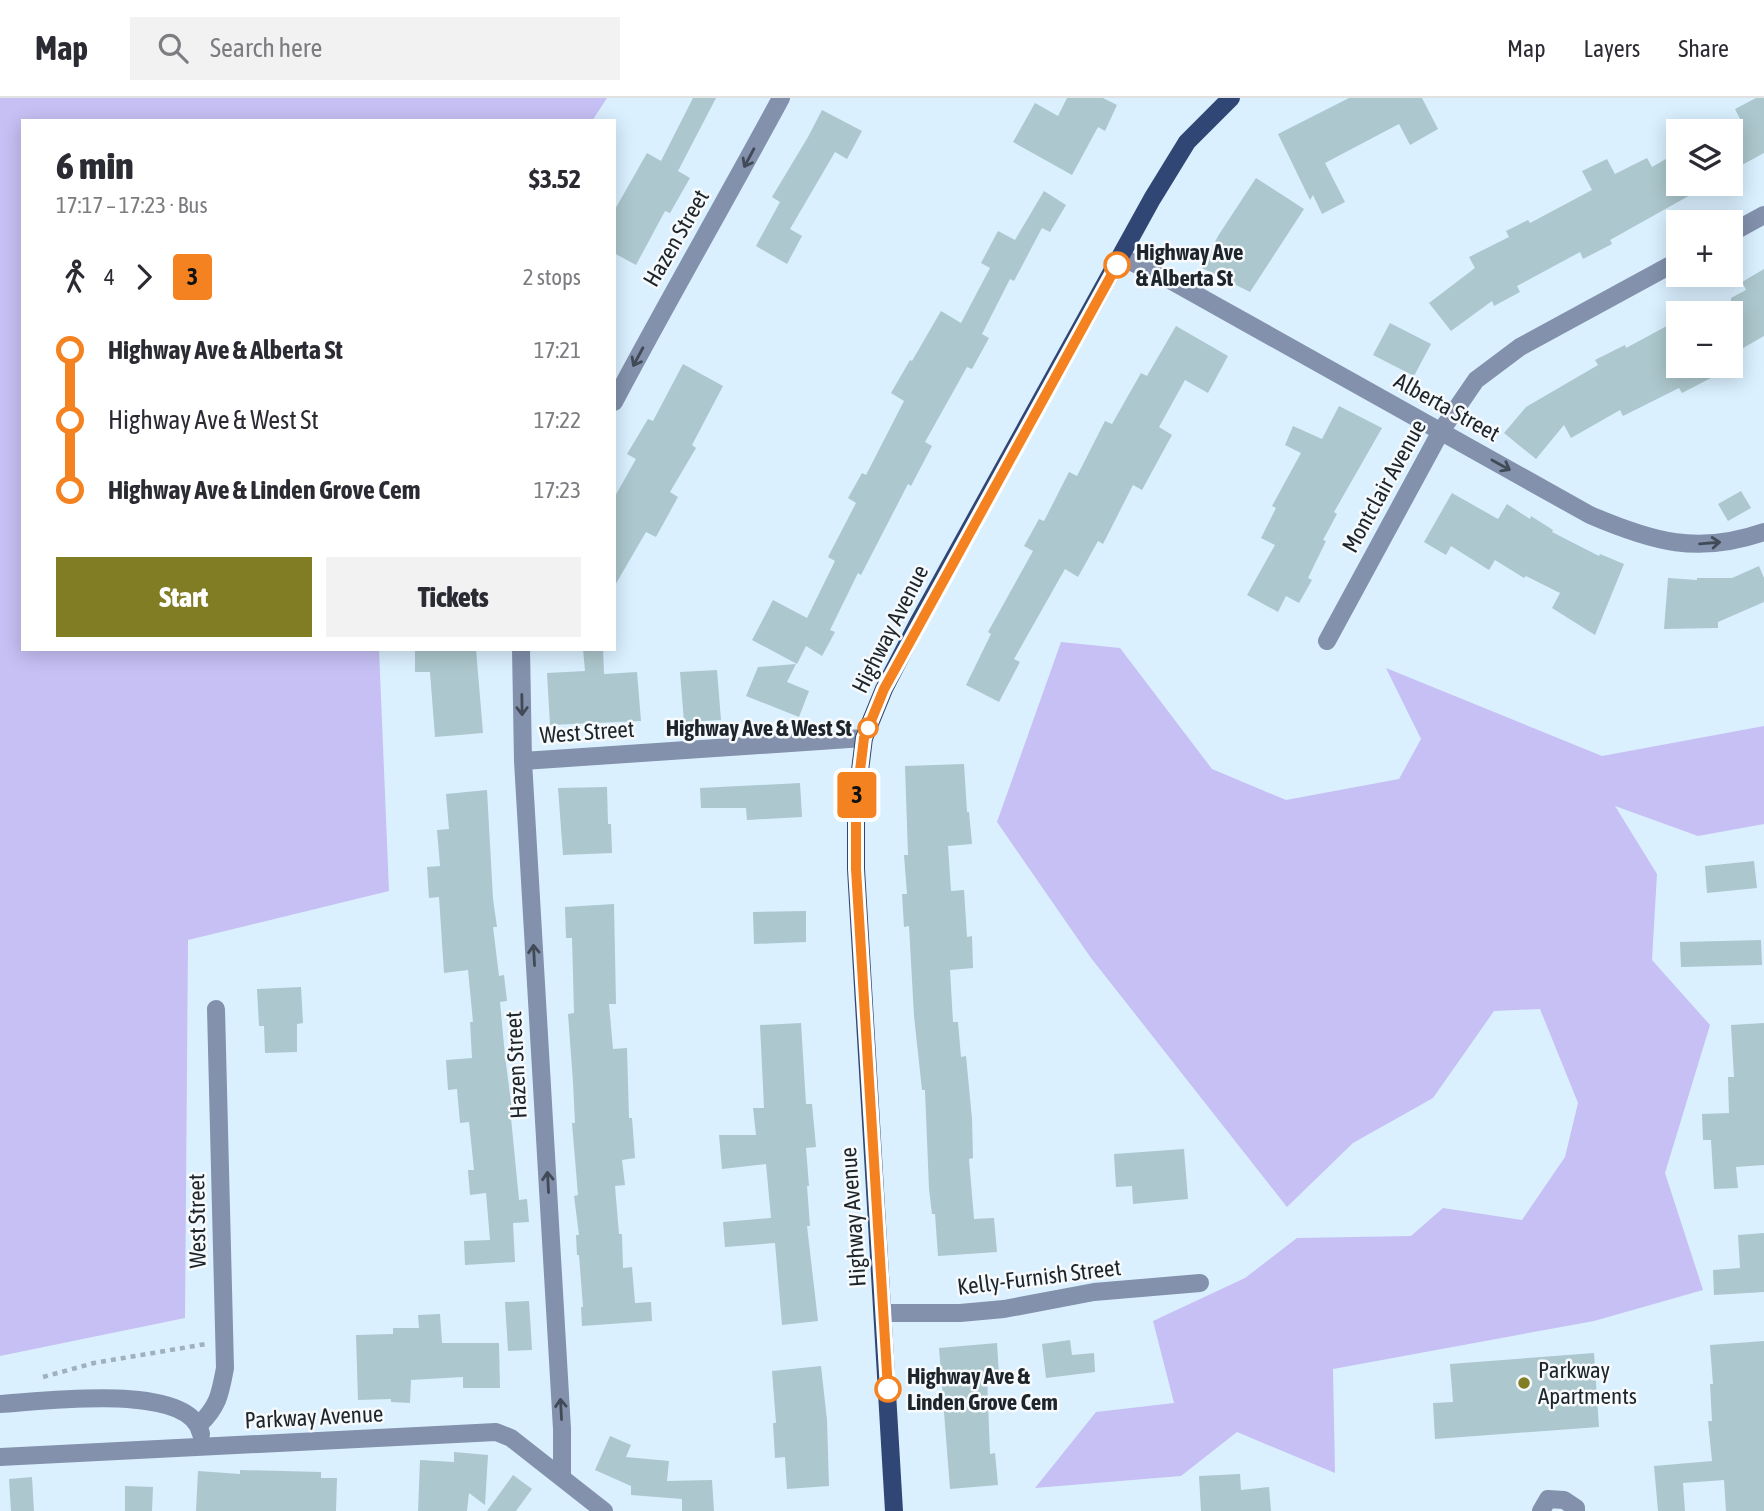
<!DOCTYPE html>
<meta charset="utf-8">
<style>
:root{--surface:#fff;--page:#f2f2f3;--text:#2b2b33;--muted:#7c7c81;--line:#e1e1e2;--accent:#817d24}
body{margin:0;font-family:"Asap Condensed",sans-serif;background:var(--page);color:var(--text);height:100vh;display:flex;flex-direction:column;font-size:26px;white-space:nowrap}
*{box-sizing:border-box;margin:0}
p{font-size:23px;color:var(--muted)}
.icon{flex:none;width:38px;height:38px;fill:none;stroke:currentColor;stroke-width:2;stroke-linecap:round;stroke-linejoin:round}
.map{position:relative;flex:1;overflow:hidden}
.details{position:absolute;left:21px;top:21px;width:595px;height:532px;display:flex;flex-direction:column;background:var(--surface);border-radius:0px;box-shadow:0 4px 18px #0003}
.details>*{flex:none}
.badge{padding:0 14px;border-radius:5px;font-size:24px;line-height:46px}
.fabs{position:absolute;left:1666px;top:21px;display:grid;gap:14px}
.fabs a{display:grid;place-items:center;width:77px;height:77px;border-radius:0px;background:var(--surface);box-shadow:0 4px 18px #0003;font-size:35px}
.map>.badge{position:absolute;translate:-50% -50%;box-shadow:0 0 0 4px #fff}
.legs{display:flex;align-items:center;gap:10px;height:77px;padding:0 35px;font-size:23px}
.legs p{margin-inline-start:auto}
.summary{display:flex;align-items:center;justify-content:space-between;height:119px;padding:0 35px}
h1{font-size:38px;font-weight:800;line-height:52px}
.primary-button{display:flex;gap:14px;margin-top:auto;padding:14px 35px}
.primary-button a{flex:1;height:80px;border-radius:0px;background:var(--accent);color:#fff;font-size:28px;font-weight:800;line-height:80px;text-align:center}
.primary-button a+a{background:var(--page);color:var(--text)}
ul{padding:0 35px;list-style:none}
li{display:flex;align-items:center;gap:24px;height:70px;font-size:26px}
li i{display:grid;place-items:center;width:10px;height:100%;margin:0 9px;background:currentColor}
li i::after{content:'';width:18px;height:18px;margin:-9px;border:5px solid;border-radius:50%;background:var(--surface)}
li p{margin-inline-start:auto}
li:first-child i{background:linear-gradient(#0000 50%,currentColor 0)}
li:last-child i{background:linear-gradient(currentColor 50%,#0000 0)}
header{display:flex;align-items:center;gap:42px;box-sizing:border-box;height:98px;padding:0 35px;background:var(--surface);border-bottom:2px solid var(--line)}
header strong{font-size:33px}
nav{display:flex;gap:38px;margin-inline-start:auto;font-size:24px}
.search{width:490px;height:63px;background:var(--page);display:flex;align-items:center;gap:18px;box-sizing:border-box;padding:0 24px;border-radius:0px;color:var(--muted);font-size:26px}
.map>svg:first-child{display:block}
.green{fill:#c6c0f4}
.building{fill:#acc7cd}
.lines{fill:none;stroke-linecap:round;stroke-linejoin:round}
.path{stroke:#9fb1bd;stroke-width:4.5;stroke-dasharray:5 5;stroke-linecap:butt}
.minor{stroke:#8391ac;stroke-width:18}
.major{stroke:#304674;stroke-width:18}
.oneway{stroke:#414b58}
.line-1-casing{stroke:#fff;stroke-width:16}
.line-1{stroke:#f58220;stroke-width:10}
.stop-1-dot{fill:#fff;stroke:#f58220;stroke-width:3.5}
.poi-dot{fill:#817d24;stroke:#f6fafd;stroke-width:2.5}
.labels{text-anchor:middle;dominant-baseline:central;stroke-width:5;stroke-linejoin:round;paint-order:stroke}
.street-label{font-size:23px;fill:#1d252a;stroke:#f6fafd}
.stop-label{font-size:23px;font-weight:bold;fill:#1d252a;stroke:#f6fafd;text-anchor:start}
.poi-label{font-size:23px;fill:#1d252a;stroke:#f6fafd;text-anchor:start}
</style>
<header>
<strong>Map</strong>
<div class="search"><svg class="icon" aria-label="search" viewBox="0 0 24 24"><circle cx="10" cy="10" r="6"/><path d="M15 15l6 6"/></svg>Search here</div>
<nav><a>Map</a><a>Layers</a><a>Share</a></nav>
</header>
<div class="map">
<svg width="1764" height="1413" viewBox="0 0 1764 1413">
<rect width="100%" height="100%" fill="#daf0ff"/>
<path class="green" d="M 0,0 L 607,0 L 592,23 L 23,23 L 23,551 L 379,551 L 389,793 L 188,842 L 185,1220 L 0,1258 Z
M 1061,544 L 1120,550 L 1212,671 L 1286,702 L 1399,681 L 1421,641 L 1386,570 L 1602,658 L 1764,628 L 1764,726 L 1698,738 L 1615,708 L 1657,776 L 1652,862 L 1710,927 L 1665,1075 L 1703,1192 L 1594,1223 L 1333,1271 L 1335,1375 L 1237,1334 L 1181,1378 L 1035,1390 L 1096,1314 L 1174,1305 L 1153,1223 L 1245,1180 L 1297,1140 L 1411,1138 L 1443,1110 L 1522,1122 L 1565,1059 L 1578,1005 L 1540,911 L 1494,913 L 1433,1000 L 1353,1045 L 1287,1109 L 1091,860 L 997,724 Z"/>
<path class="building" d="M 693,0 L 716,0 L 678,73 L 690,80 L 670,115 L 665,113 L 636,167 L 614,155 L 614,113 L 647,55 L 661,63 Z
M 1067,0 L 1103,0 L 1117,7 L 1105,33 L 1098,29 L 1072,77 L 1013,44 L 1035,5 L 1058,18 Z
M 1349,0 L 1422,0 L 1438,31 L 1410,47 L 1399,26 L 1325,65 L 1345,104 L 1322,116 L 1313,97 L 1310,102 L 1278,36 Z
M 1756,0 L 1764,0 L 1764,55 L 1731,73 L 1731,26 L 1740,21 L 1735,11 Z
M 822,12 L 862,33 L 847,61 L 835,54 L 790,131 L 802,138 L 787,166 L 756,148 L 780,104 L 772,99 L 808,39 Z
M 1678,54 L 1678,86 L 1710,86 L 1610,142 L 1612,146 L 1583,161 L 1580,154 L 1517,188 L 1520,194 L 1494,208 L 1492,203 L 1451,233 L 1429,205 L 1475,170 L 1469,159 L 1509,139 L 1506,133 L 1528,122 L 1530,125 L 1592,92 L 1582,73 L 1607,61 L 1615,76 L 1647,60 L 1652,69 Z
M 1256,80 L 1304,111 L 1250,194 L 1202,170 L 1218,138 Z
M 1044,93 L 1066,107 L 1050,134 L 1042,130 L 1014,183 L 1010,181 L 982,236 L 989,240 L 972,271 L 967,269 L 925,344 L 932,348 L 911,388 L 908,386 L 861,477 L 858,475 L 830,532 L 835,534 L 822,558 L 806,548 L 797,566 L 752,542 L 773,502 L 807,520 L 835,463 L 828,459 L 856,405 L 848,400 L 862,375 L 866,377 L 904,303 L 891,295 L 910,262 L 912,263 L 941,213 L 961,225 L 990,170 L 981,165 L 998,133 L 1015,142 Z
M 1764,171 L 1764,238 L 1731,257 L 1731,200 L 1746,192 L 1742,184 Z
M 1678,222 L 1678,268 L 1734,268 L 1682,295 L 1679,290 L 1623,318 L 1620,312 L 1571,340 L 1564,327 L 1536,361 L 1504,335 L 1526,309 L 1598,267 L 1595,262 L 1625,247 L 1626,250 Z
M 1390,225 L 1431,246 L 1414,278 L 1373,257 Z
M 1176,228 L 1228,258 L 1208,295 L 1185,282 L 1159,329 L 1172,337 L 1142,392 L 1133,387 L 1103,446 L 1098,443 L 1078,479 L 1065,471 L 1014,561 L 1020,564 L 999,604 L 966,587 L 991,536 L 988,534 L 1033,453 L 1024,448 L 1039,421 L 1044,423 L 1069,374 L 1077,378 L 1105,323 L 1112,326 L 1141,275 L 1147,278 Z
M 683,266 L 723,288 L 692,347 L 696,350 L 670,394 L 678,399 L 656,439 L 646,434 L 614,489 L 614,400 L 636,361 L 627,356 L 648,321 L 653,323 Z
M 1339,308 L 1382,330 L 1334,414 L 1337,416 L 1323,442 L 1326,443 L 1308,480 L 1312,482 L 1299,505 L 1286,498 L 1278,514 L 1247,497 L 1275,447 L 1261,440 L 1276,410 L 1272,408 L 1301,355 L 1285,347 L 1293,328 L 1322,341 Z
M 1741,393 L 1751,410 L 1728,423 L 1718,406 Z
M 1452,395 L 1498,421 L 1507,406 L 1530,421 L 1531,418 L 1553,432 L 1552,434 L 1599,458 L 1600,456 L 1624,466 L 1595,537 L 1552,510 L 1560,495 L 1526,478 L 1524,480 L 1495,462 L 1489,472 L 1451,448 L 1446,457 L 1424,444 Z
M 1759,468 L 1764,480 L 1764,504 L 1718,524 L 1718,530 L 1664,531 L 1668,480 L 1697,482 L 1697,480 L 1732,480 Z
M 415,551 L 476,551 L 483,635 L 435,639 L 430,574 L 415,574 Z
M 583,551 L 603,551 L 604,576 L 637,574 L 641,623 L 550,627 L 547,575 L 585,573 Z
M 796,566 L 787,584 L 809,593 L 799,619 L 746,598 L 758,569 Z
M 717,572 L 721,622 L 684,624 L 680,574 Z
M 964,666 L 967,714 L 969,714 L 972,746 L 948,748 L 951,793 L 964,792 L 967,839 L 972,838 L 973,870 L 950,872 L 953,924 L 958,924 L 961,959 L 966,958 L 972,1021 L 973,1060 L 969,1061 L 974,1121 L 994,1120 L 997,1154 L 938,1158 L 935,1116 L 932,1116 L 929,1091 L 925,992 L 922,992 L 914,918 L 909,828 L 904,829 L 902,796 L 907,796 L 904,757 L 908,757 L 905,668 Z
M 800,685 L 802,719 L 747,722 L 746,710 L 701,710 L 700,690 Z
M 607,689 L 608,726 L 611,726 L 612,755 L 563,757 L 558,690 Z
M 487,692 L 493,801 L 497,829 L 493,829 L 499,878 L 504,877 L 507,903 L 500,904 L 505,958 L 513,1020 L 511,1020 L 519,1102 L 527,1101 L 529,1124 L 513,1125 L 515,1164 L 465,1167 L 464,1143 L 490,1142 L 486,1095 L 470,1097 L 468,1072 L 474,1072 L 469,1024 L 460,1025 L 457,991 L 448,992 L 446,962 L 472,960 L 470,924 L 473,924 L 468,872 L 444,875 L 439,799 L 429,800 L 427,769 L 440,768 L 437,732 L 449,731 L 446,696 Z
M 1754,763 L 1757,790 L 1707,795 L 1705,768 Z
M 614,806 L 616,906 L 609,906 L 613,951 L 627,950 L 629,1020 L 632,1020 L 635,1060 L 622,1062 L 625,1087 L 615,1088 L 619,1136 L 622,1136 L 623,1170 L 632,1169 L 635,1205 L 651,1204 L 652,1223 L 582,1228 L 581,1209 L 583,1209 L 579,1157 L 577,1157 L 576,1137 L 579,1137 L 574,1098 L 578,1097 L 572,1025 L 575,1025 L 573,984 L 568,916 L 574,915 L 572,840 L 566,840 L 565,809 Z
M 806,813 L 806,844 L 754,846 L 753,814 Z
M 1761,842 L 1762,867 L 1681,869 L 1680,844 Z
M 301,889 L 303,925 L 297,926 L 297,954 L 265,955 L 264,928 L 259,928 L 257,891 Z
M 801,925 L 806,1006 L 812,1006 L 816,1049 L 806,1050 L 809,1088 L 807,1088 L 810,1128 L 807,1128 L 818,1223 L 782,1227 L 775,1145 L 725,1149 L 723,1124 L 771,1120 L 766,1066 L 722,1071 L 719,1037 L 756,1037 L 753,1010 L 764,1010 L 760,927 Z
M 1764,925 L 1764,1067 L 1736,1069 L 1738,1090 L 1714,1091 L 1711,1042 L 1703,1042 L 1702,1016 L 1729,1015 L 1728,979 L 1734,979 L 1731,927 Z
M 1184,1051 L 1188,1101 L 1133,1106 L 1132,1088 L 1116,1089 L 1114,1056 Z
M 1764,1135 L 1764,1194 L 1714,1197 L 1713,1172 L 1740,1170 L 1738,1137 Z
M 529,1203 L 532,1252 L 508,1253 L 505,1204 Z
M 440,1216 L 442,1245 L 499,1245 L 500,1290 L 463,1290 L 463,1279 L 411,1282 L 410,1305 L 391,1304 L 391,1301 L 358,1302 L 356,1237 L 393,1236 L 393,1230 L 419,1230 L 418,1217 Z
M 1070,1242 L 1072,1257 L 1094,1255 L 1095,1274 L 1046,1280 L 1042,1246 Z
M 1764,1243 L 1764,1413 L 1726,1413 L 1724,1382 L 1683,1385 L 1685,1413 L 1658,1413 L 1654,1368 L 1712,1363 L 1708,1323 L 1712,1323 L 1710,1286 L 1713,1286 L 1710,1247 Z
M 997,1245 L 999,1277 L 987,1278 L 990,1356 L 995,1355 L 998,1387 L 950,1391 L 939,1250 Z
M 1594,1255 L 1599,1329 L 1435,1341 L 1433,1305 L 1453,1304 L 1450,1266 Z
M 821,1268 L 827,1322 L 829,1388 L 787,1391 L 785,1359 L 775,1360 L 773,1325 L 776,1325 L 772,1273 Z
M 610,1338 L 631,1347 L 626,1359 L 669,1363 L 667,1383 L 712,1382 L 714,1413 L 682,1413 L 682,1401 L 631,1397 L 631,1388 L 595,1372 Z
M 454,1354 L 488,1357 L 485,1407 L 469,1395 L 467,1413 L 418,1413 L 420,1362 L 454,1364 Z
M 240,1372 L 321,1374 L 321,1380 L 337,1380 L 336,1413 L 196,1413 L 198,1373 L 240,1376 Z
M 1240,1376 L 1241,1392 L 1269,1389 L 1271,1413 L 1201,1413 L 1199,1378 Z
M 513,1377 L 532,1391 L 516,1413 L 487,1413 Z
M 32,1379 L 34,1413 L 11,1413 L 9,1381 Z
M 125,1388 L 153,1389 L 152,1413 L 125,1413 Z"/>
<g class="lines">
<path class="path" d="M 43,1279 L 94,1265 L 206,1246"/>
<path class="minor" d="M 1731,135 L 1764,117
M 1121,159 L 1168,181 L 1590,417 C 1653,444 1698,457 1764,434
M 614,304 C 668,202 726,102 781,0
M 1327,543 L 1441,333 L 1476,282 L 1520,249 L 1678,163
M 521,551 L 523,663 L 562,1331 L 562,1379
M 523,663 L 864,640
M 884,1215 L 960,1215 L 1004,1211 L 1094,1194 L 1200,1185
M 0,1306 C 41,1304 191,1283 201,1336
M 199,1327 C 219,1307 220,1296 225,1270 L 216,911
M 0,1359 L 496,1334 L 511,1340 L 604,1413
M 1541,1413 L 1548,1401 L 1564,1402 L 1576,1410 L 1576,1413"/>
<path class="major" d="M 894,1413 L 856,771 L 856,705 L 864,640 L 884,591 L 918,525 L 1152,101 L 1187,44 L 1231,0"/>
</g>
<defs><path id="oneway-shaft" d="M-6 0H5M1.5-3L5.5 0L1.5 3" fill="none" stroke-width="1.6" stroke-linecap="round" stroke-linejoin="round" transform="scale(1.75)"/></defs>
<g class="oneway">
<use href="#oneway-shaft" transform="translate(749 60) rotate(118)"/>
<use href="#oneway-shaft" transform="translate(638 259) rotate(118)"/>
<use href="#oneway-shaft" transform="translate(1501 367) rotate(29)"/>
<use href="#oneway-shaft" transform="translate(1710 445) rotate(-5)"/>
<use href="#oneway-shaft" transform="translate(522 607) rotate(89)"/>
<use href="#oneway-shaft" transform="translate(534 857) rotate(-93)"/>
<use href="#oneway-shaft" transform="translate(548 1084) rotate(-93)"/>
<use href="#oneway-shaft" transform="translate(561 1311) rotate(-93)"/>
</g>
<g class="lines">
<defs>
<path id="line-1" d="M 888,1291 L 856,771 L 856,705 L 864,640 L 884,591 L 1117,167"/>
</defs>
<use href="#line-1" class="line-1-casing"/>
<use href="#line-1" class="line-1"/>
</g>
<g class="stop-1-dot">
<circle cx="1117" cy="167" r="12"/>
<circle cx="868" cy="630" r="9"/>
<circle cx="888" cy="1291" r="12"/>
</g>
<circle class="poi-dot" cx="1524" cy="1285" r="7"/>
<g class="labels">
<g class="street-label">
<text transform="translate(676 140) rotate(-60)">Hazen Street</text>
<text transform="translate(1447 309) rotate(29)">Alberta Street</text>
<text transform="translate(1384 388) rotate(-61)">Montclair Avenue</text>
<text transform="translate(890 531) rotate(-63)">Highway Avenue</text>
<text transform="translate(587 634) rotate(-4)">West Street</text>
<text transform="translate(516 967) rotate(-93)">Hazen Street</text>
<text transform="translate(853 1119) rotate(-94)">Highway Avenue</text>
<text transform="translate(197 1123) rotate(-91)">West Street</text>
<text transform="translate(1039 1179) rotate(-7)">Kelly-Furnish Street</text>
<text transform="translate(314 1319) rotate(-3)">Parkway Avenue</text>
</g>
<g class="stop-label">
<text x="1136" y="154">Highway Ave<tspan x="1136" dy="26">&amp; Alberta St</tspan></text>
<text x="852" y="630" text-anchor="end">Highway Ave &amp; West St</text>
<text x="907" y="1278">Highway Ave &amp;<tspan x="907" dy="26">Linden Grove Cem</tspan></text>
</g>
<g class="poi-label">
<text x="1538" y="1272">Parkway<tspan x="1538" dy="26">Apartments</tspan></text>
</g>
</g>
</svg>
<div class="fabs">
<a><svg class="icon" aria-label="layers" viewBox="0 0 24 24"><path d="M12 4l9 5-9 5-9-5zM3 14l9 5 9-5"/></svg></a>
<a>+</a>
<a>−</a>
</div>
<b class="badge" style="left:857px;top:697px;background:#f58220;color:#111">3</b>
<section class="details">
<div class="summary"><div><h1>6 min</h1><p>17:17 – 17:23 · Bus</p></div><b>$3.52</b></div>
<div class="legs"><svg class="icon" aria-label="walk" viewBox="0 0 24 24"><circle cx="13" cy="4" r="2"/><path d="M13 8l-2 6 4 7M11 14l-3 7M7 12l3-4h3l4 4"/></svg>4<svg class="icon" aria-label="forward" viewBox="0 0 24 24"><path d="M9 5l7 7-7 7"/></svg><b class="badge" style="background:#f58220;color:#111">3</b><p>2 stops</p></div>
<ul>
<li><i style="color:#f58220"></i><b>Highway Ave &amp; Alberta St</b><p>17:21</p></li>
<li><i style="color:#f58220"></i><span>Highway Ave &amp; West St</span><p>17:22</p></li>
<li><i style="color:#f58220"></i><b>Highway Ave &amp; Linden Grove Cem</b><p>17:23</p></li>
</ul>
<div class="primary-button"><a>Start</a><a>Tickets</a></div>
</section>
</div>
